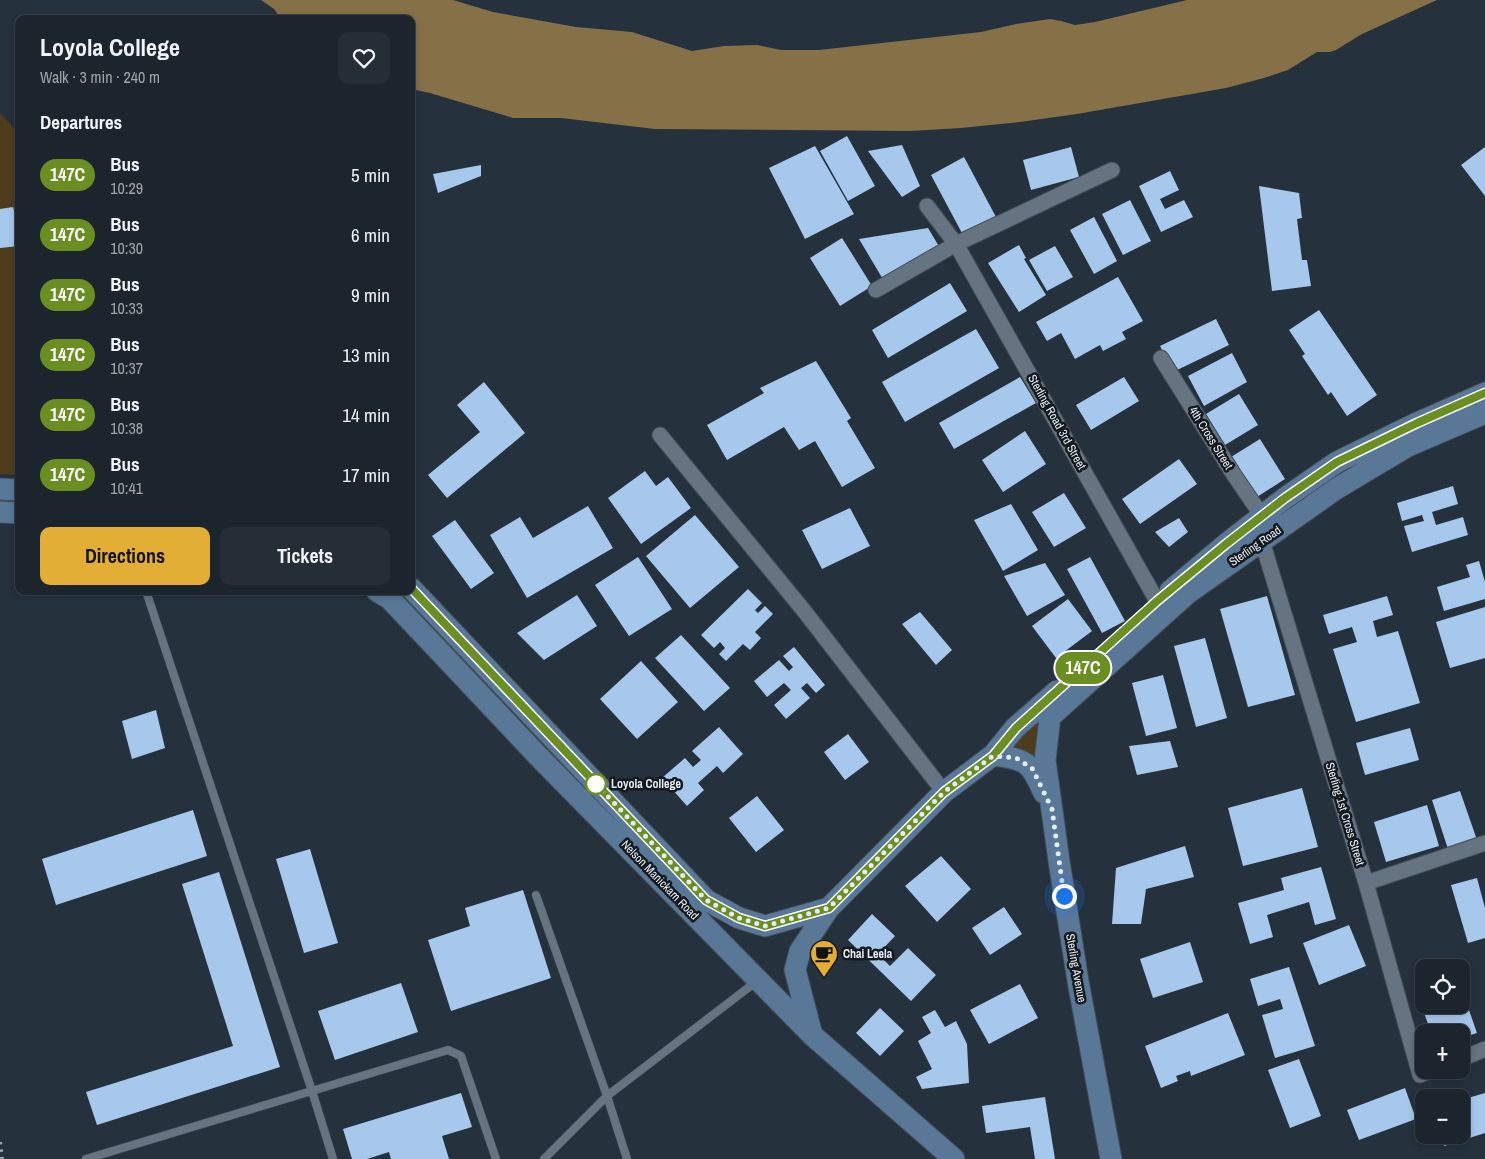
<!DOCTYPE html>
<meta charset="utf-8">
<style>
:root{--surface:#1c252e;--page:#252d36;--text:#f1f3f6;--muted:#a0a5aa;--line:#3a424a;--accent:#e3ae35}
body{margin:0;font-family:"Archivo Narrow",sans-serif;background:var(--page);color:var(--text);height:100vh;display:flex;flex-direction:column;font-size:19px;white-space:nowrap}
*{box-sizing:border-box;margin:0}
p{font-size:16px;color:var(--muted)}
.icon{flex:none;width:28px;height:28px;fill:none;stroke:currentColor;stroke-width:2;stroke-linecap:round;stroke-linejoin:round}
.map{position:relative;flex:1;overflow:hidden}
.side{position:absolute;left:15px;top:15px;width:400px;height:580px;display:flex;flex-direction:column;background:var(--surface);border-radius:10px;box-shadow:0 2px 8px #0003,0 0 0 1px var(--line)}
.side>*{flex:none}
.badge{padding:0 10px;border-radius:16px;font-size:18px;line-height:32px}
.fabs{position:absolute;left:1415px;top:959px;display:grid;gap:10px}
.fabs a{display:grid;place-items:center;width:55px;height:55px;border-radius:10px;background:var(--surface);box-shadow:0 2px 8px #0003,0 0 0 1px var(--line);font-size:25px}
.you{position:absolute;width:25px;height:25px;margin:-12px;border:4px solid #fff;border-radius:50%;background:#1a73e8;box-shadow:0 0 0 8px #1a73e833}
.map>.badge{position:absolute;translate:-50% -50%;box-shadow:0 0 0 2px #fff}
h2{padding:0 25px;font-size:19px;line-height:45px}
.round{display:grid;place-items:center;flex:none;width:52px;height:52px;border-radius:10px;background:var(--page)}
.headline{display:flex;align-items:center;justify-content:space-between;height:85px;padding:0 25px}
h1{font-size:24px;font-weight:700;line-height:38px}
.action{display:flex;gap:10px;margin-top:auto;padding:10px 25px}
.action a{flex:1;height:58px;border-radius:10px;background:var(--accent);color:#111;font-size:20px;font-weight:700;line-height:58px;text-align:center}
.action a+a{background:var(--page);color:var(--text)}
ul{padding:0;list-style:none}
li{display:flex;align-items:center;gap:15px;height:60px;padding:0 25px}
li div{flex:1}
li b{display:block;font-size:19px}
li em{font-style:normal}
li .badge{min-width:55px;font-weight:700;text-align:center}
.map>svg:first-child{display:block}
.green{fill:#4d3d1c}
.water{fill:#857047}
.building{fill:#a7c8ed}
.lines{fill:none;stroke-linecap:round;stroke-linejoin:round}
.service-casing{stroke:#424c56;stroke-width:9}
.minor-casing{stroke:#424c56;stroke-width:17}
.secondary-casing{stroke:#424c56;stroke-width:23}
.service{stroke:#667381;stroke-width:8}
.minor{stroke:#667381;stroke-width:15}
.secondary{stroke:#597898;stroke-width:21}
.rail{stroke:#9ba4ae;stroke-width:4;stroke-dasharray:2.5 5;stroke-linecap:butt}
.line-casing{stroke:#fff;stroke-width:11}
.line{stroke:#6b8e23;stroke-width:8}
.walk{stroke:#e4ecf4;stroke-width:5;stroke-dasharray:0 9}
.stop-dot{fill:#fff;stroke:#6b8e23;stroke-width:2.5}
.labels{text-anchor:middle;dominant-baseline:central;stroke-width:5;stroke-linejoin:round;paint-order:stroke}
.street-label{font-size:12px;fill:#e4ecf4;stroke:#14191e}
.stop-label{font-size:12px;font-weight:bold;fill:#e4ecf4;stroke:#14191e;text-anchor:start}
.poi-label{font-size:12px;font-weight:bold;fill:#e4ecf4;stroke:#14191e;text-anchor:start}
</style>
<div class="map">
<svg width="1485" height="1159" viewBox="0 0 1485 1159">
<rect width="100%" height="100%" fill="#26313e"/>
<path class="green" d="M 0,113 L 19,133 L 19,475 L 0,474 Z
M 1042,719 L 1039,765 L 1027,752 L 1013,744 Z"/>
<path class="water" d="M 261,0 L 453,0 L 493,12 L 576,27 L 632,32 L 692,51 L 724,46 L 757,45 L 781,50 L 819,50 L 981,32 L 1016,24 L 1050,19 L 1061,21 L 1075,25 L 1095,22 L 1187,0 L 1437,0 L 1362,34 L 1336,50 L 1330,52 L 1317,52 L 1288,70 L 1264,78 L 1226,88 L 1077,114 L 1020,122 L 961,128 L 910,131 L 655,129 L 561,118 L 513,118 L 430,93 L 411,89 L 411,19 L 281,19 L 274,9 Z"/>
<path class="building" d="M 847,136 L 875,186 L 848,201 L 820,151 Z
M 902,145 L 920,186 L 902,197 L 868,151 Z
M 815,146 L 854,214 L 805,239 L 769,168 Z
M 1071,147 L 1079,177 L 1031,190 L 1023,160 Z
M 1485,147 L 1485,196 L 1461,165 Z
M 964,157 L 996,217 L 963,235 L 931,175 Z
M 481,165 L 481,176 L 438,193 L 433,174 Z
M 1170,171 L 1179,190 L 1160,199 L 1165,209 L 1184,200 L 1193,217 L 1161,232 L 1139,186 Z
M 1259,186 L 1299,193 L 1302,218 L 1297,219 L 1302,260 L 1307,260 L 1311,286 L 1272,291 Z
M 1130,200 L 1151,241 L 1123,255 L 1102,214 Z
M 13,207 L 19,227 L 19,246 L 0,248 L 0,209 Z
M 1094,217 L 1117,261 L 1094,274 L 1070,230 Z
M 928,228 L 940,248 L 884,281 L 859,239 Z
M 842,238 L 872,286 L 840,306 L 810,258 Z
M 1019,245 L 1026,258 L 1024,259 L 1046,295 L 1019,312 L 988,263 Z
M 1055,246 L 1073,277 L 1047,291 L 1029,260 Z
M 1118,277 L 1143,321 L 1122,332 L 1126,339 L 1103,351 L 1100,345 L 1075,359 L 1061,333 L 1047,341 L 1036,322 Z
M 950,283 L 967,311 L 888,358 L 872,330 Z
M 1319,310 L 1377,395 L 1347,416 L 1331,392 L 1328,395 L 1302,356 L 1305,354 L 1289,330 Z
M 1216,319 L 1229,345 L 1173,372 L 1160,346 Z
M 976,329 L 999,368 L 905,422 L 882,382 Z
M 1232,353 L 1247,382 L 1204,406 L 1188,376 Z
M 816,361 L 851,418 L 847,421 L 875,468 L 842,487 L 815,441 L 799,450 L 784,427 L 727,460 L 707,425 L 764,393 L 760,388 Z
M 1020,377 L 1036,403 L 954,449 L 939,423 Z
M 1124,377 L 1139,401 L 1091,430 L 1076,405 Z
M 484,382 L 525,433 L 447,498 L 428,475 L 480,432 L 457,405 Z
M 1239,394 L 1258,425 L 1225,445 L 1206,414 Z
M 1025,431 L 1046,464 L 1003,492 L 982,460 Z
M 1260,439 L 1285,479 L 1257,497 L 1231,457 Z
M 1179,459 L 1197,484 L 1140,524 L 1122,499 Z
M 645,471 L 656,486 L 668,477 L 691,508 L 641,544 L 608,498 Z
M 1453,486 L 1458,504 L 1432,512 L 1436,525 L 1463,517 L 1468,535 L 1412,552 L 1404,526 L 1424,521 L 1422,515 L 1402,521 L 1397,503 Z
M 1064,493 L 1086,528 L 1054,547 L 1032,512 Z
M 1011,504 L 1038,550 L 1003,571 L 974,520 Z
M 588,506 L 613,548 L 527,598 L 490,535 L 520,517 L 533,538 Z
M 850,508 L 870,546 L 822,569 L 802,530 Z
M 695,515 L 739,567 L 690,608 L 646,556 Z
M 1179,518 L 1188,532 L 1169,547 L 1155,532 Z
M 455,520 L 494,573 L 471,589 L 432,536 Z
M 638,557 L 672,609 L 629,636 L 595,585 Z
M 1090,557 L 1125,621 L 1102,633 L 1067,569 Z
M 1479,561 L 1485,582 L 1485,599 L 1444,611 L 1437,587 L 1470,577 L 1466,565 Z
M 1045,563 L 1065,595 L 1027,616 L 1004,576 Z
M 748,589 L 762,603 L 755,610 L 758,613 L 765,606 L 773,614 L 755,632 L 761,638 L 750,650 L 743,644 L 726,661 L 719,654 L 725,648 L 720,642 L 714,648 L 701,635 Z
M 577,595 L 597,626 L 544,660 L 517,633 Z
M 1267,596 L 1295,695 L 1248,707 L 1220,609 Z
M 1387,596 L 1393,615 L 1373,621 L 1377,637 L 1398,631 L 1420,703 L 1356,722 L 1333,649 L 1357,642 L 1352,627 L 1329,634 L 1323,615 Z
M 1068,599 L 1092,631 L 1056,658 L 1032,626 Z
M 1485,607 L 1485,658 L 1450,668 L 1436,622 Z
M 920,612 L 952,650 L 936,665 L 902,624 Z
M 681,635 L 730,688 L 704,711 L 655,658 Z
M 1205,638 L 1227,718 L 1196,727 L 1174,646 Z
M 794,647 L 825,685 L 816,693 L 807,683 L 801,688 L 810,698 L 786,719 L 774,705 L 791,690 L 784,683 L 767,697 L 754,681 L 779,660 L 789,671 L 793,667 L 783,656 Z
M 641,661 L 678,702 L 637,739 L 600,699 Z
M 1163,675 L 1177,728 L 1146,736 L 1132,683 Z
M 156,710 L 165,748 L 132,759 L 122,721 Z
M 719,727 L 743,754 L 723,773 L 717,766 L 698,783 L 704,790 L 687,806 L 662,778 L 685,758 L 693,767 L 701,760 L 692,751 Z
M 1410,728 L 1419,760 L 1365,775 L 1356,743 Z
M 848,734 L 869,762 L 845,780 L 824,752 Z
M 1170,741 L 1178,767 L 1137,775 L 1129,746 Z
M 1302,788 L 1318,847 L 1243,866 L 1228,808 Z
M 1460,791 L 1477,840 L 1448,849 L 1432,800 Z
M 757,796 L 784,830 L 756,852 L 729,818 Z
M 1427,805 L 1439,846 L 1386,862 L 1374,822 Z
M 193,810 L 207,856 L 56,905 L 42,859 Z
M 1185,846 L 1194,877 L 1146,889 L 1141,924 L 1112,924 L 1116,868 Z
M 310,849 L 338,943 L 304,953 L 276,859 Z
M 941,856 L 971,889 L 937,922 L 905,886 Z
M 1321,867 L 1336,919 L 1315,925 L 1309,902 L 1267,915 L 1273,937 L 1250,944 L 1238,903 L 1284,890 L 1281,878 Z
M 219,872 L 280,1067 L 97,1125 L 86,1092 L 233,1046 L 182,884 Z
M 1477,878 L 1485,908 L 1485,938 L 1468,943 L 1451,885 Z
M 523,890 L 551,978 L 451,1011 L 428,940 L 470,926 L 465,908 Z
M 1004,907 L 1022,934 L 990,955 L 972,928 Z
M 872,914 L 895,936 L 878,954 L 890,966 L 908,948 L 936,975 L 911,1001 L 848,940 Z
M 1349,925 L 1366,966 L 1319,985 L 1303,943 Z
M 1190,942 L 1203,982 L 1153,998 L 1140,959 Z
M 1289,967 L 1315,1046 L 1275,1058 L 1262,1015 L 1283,1009 L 1280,999 L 1258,1006 L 1250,979 Z
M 401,983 L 418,1032 L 335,1060 L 318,1011 Z
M 1020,984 L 1038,1018 L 989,1044 L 970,1010 Z
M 1424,988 L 1424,1005 L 1461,1005 L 1462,990 L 1477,1033 L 1461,1038 L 1461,1032 L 1431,1032 L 1416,991 Z
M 880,1008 L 904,1031 L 880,1056 L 856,1033 Z
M 935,1010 L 945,1027 L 956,1021 L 967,1044 L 969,1083 L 922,1089 L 916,1077 L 932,1069 L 918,1041 L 931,1033 L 922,1017 Z
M 1228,1013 L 1245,1055 L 1191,1076 L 1190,1071 L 1176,1076 L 1178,1081 L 1161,1088 L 1145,1046 Z
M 1299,1059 L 1321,1116 L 1290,1128 L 1268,1070 Z
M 1405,1088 L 1416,1119 L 1359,1140 L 1347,1110 Z
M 461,1093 L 472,1127 L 442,1136 L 449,1159 L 391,1159 L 389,1152 L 367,1159 L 352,1159 L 343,1129 Z
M 1485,1093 L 1485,1133 L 1444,1146 L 1441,1135 L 1461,1135 L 1461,1100 Z
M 1045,1097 L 1055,1159 L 1035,1159 L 1030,1127 L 986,1133 L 982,1106 Z"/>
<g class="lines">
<defs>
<path id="service" d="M 146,591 L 312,1091 L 333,1159
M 536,895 L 607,1096 L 544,1159
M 86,1159 L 448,1050 L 461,1056 L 496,1159
M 627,1159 L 607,1096 L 757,981"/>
<path id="minor" d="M 927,206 L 956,244 L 1157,601
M 876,290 L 956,244 L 1112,170
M 1161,358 L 1234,475 L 1262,516
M 660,435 L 805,612 L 944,792
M 1262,541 L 1366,883 L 1420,1075 L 1432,1070
M 1366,883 L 1485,843
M 1461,1059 L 1485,1049"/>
<path id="secondary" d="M 0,489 L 19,490
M 0,512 L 19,513
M 411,588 L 706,900 L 739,918 L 765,926 L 829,908
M 377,591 L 390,599 L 538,756 L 812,1035 L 954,1159
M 1170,591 L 1226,544 L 1285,498 L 1337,462 L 1417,423 L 1485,393
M 993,755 C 1028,759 1030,763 1044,793
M 812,1035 L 795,970 L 800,951 L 829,908 L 944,792 L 993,755 L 1015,728 L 1057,691
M 1111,1159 L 1078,981 L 1059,861 L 1045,760 L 1050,717 L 1188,593 L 1336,489 L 1408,446 L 1485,413"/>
</defs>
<use href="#service" class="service-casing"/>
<use href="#minor" class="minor-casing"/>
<use href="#secondary" class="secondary-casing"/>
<use href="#service" class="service"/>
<use href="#minor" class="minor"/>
<use href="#secondary" class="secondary"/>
<path class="rail" d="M 0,1142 L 2,1159"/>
</g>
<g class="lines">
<defs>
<path id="line" d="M 411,588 L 706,900 L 739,918 L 765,926 L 829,908 L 944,792 L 993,756 L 1016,728 L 1157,601 L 1226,544 L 1285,498 L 1337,462 L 1417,423 L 1485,393"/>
</defs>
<use href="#line" class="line-casing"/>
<use href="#line" class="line"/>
<path class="walk" d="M 596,784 L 706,900 L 739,918 L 765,926 L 829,908 L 944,792 L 993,756 L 1016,758 L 1032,768 L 1052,809 L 1064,896"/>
</g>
<defs>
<symbol id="cafe-pin" viewBox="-11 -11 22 30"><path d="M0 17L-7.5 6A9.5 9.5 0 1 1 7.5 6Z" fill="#e3ae35" stroke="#14191e"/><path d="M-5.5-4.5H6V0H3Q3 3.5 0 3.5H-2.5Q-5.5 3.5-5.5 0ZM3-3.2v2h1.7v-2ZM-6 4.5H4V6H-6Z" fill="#111"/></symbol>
</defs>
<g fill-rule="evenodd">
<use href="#cafe-pin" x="808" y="938" width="32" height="43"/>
</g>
<circle class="stop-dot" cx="596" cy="784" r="10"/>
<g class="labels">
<g class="street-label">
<text transform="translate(1057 422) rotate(61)">Sterling Road 3rd Street</text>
<text transform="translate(1211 438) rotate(58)">4th Cross Street</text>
<text transform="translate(1255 546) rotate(-35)">Sterling Road</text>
<text transform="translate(1345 814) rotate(73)">Sterling 1st Cross Street</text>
<text transform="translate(660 880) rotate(46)">Nelson Manickam Road</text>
<text transform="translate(1076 968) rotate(80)">Sterling Avenue</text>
</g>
<g class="stop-label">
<text x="611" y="784">Loyola College</text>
</g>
<g class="poi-label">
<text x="843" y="954">Chai Leela</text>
</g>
</g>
</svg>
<div class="fabs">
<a><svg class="icon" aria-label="locate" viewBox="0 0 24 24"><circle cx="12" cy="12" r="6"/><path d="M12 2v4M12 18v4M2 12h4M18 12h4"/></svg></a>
<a>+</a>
<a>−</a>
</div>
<div class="you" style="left:1064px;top:896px"></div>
<b class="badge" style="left:1083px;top:668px;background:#6b8e23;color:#fff">147C</b>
<section class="side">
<div class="headline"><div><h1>Loyola College</h1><p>Walk · 3 min · 240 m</p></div><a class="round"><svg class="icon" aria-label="heart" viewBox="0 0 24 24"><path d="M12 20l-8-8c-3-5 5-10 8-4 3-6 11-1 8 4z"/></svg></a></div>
<h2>Departures</h2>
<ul>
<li><span class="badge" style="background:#6b8e23;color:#fff">147C</span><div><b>Bus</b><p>10:29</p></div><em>5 min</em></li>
<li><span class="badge" style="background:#6b8e23;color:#fff">147C</span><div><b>Bus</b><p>10:30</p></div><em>6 min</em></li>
<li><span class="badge" style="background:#6b8e23;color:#fff">147C</span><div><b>Bus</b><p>10:33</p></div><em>9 min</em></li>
<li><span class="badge" style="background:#6b8e23;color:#fff">147C</span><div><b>Bus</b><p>10:37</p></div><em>13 min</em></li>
<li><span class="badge" style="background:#6b8e23;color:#fff">147C</span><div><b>Bus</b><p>10:38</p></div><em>14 min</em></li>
<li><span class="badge" style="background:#6b8e23;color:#fff">147C</span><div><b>Bus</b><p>10:41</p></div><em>17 min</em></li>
</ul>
<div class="action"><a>Directions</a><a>Tickets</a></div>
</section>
</div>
